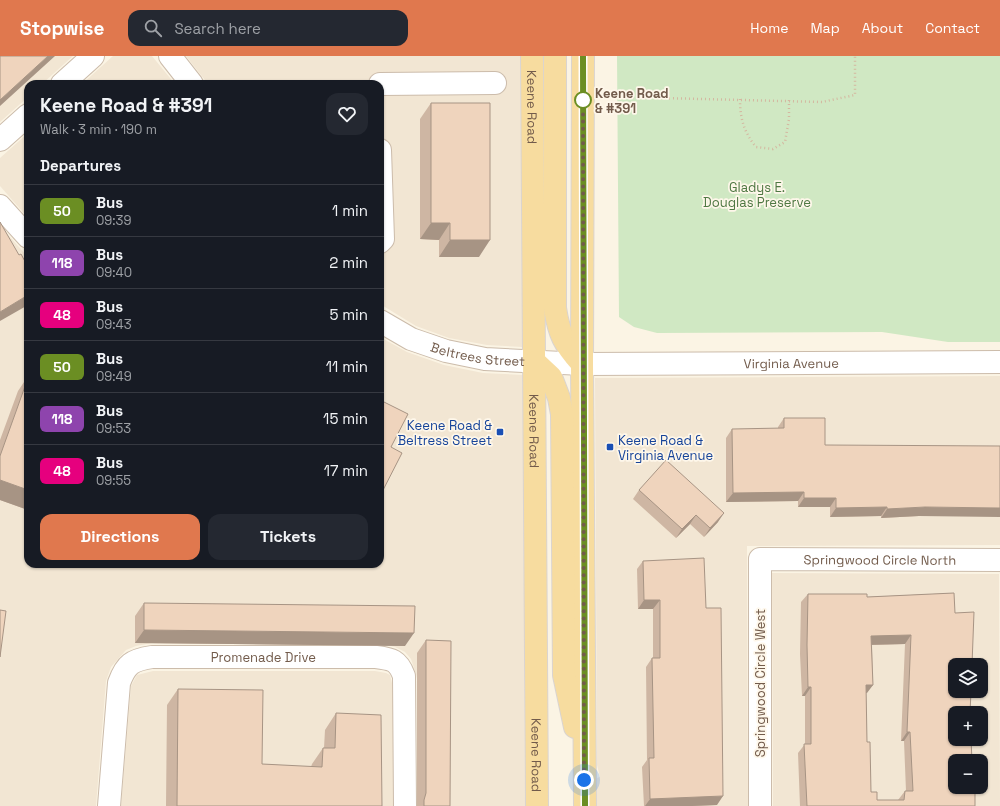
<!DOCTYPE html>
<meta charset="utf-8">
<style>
:root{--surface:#171b24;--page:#242831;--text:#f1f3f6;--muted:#9ea1a6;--line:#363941;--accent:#e0784e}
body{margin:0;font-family:"Space Grotesk",sans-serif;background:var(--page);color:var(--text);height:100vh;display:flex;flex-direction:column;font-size:15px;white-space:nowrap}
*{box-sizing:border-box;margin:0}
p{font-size:13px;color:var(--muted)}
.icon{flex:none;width:22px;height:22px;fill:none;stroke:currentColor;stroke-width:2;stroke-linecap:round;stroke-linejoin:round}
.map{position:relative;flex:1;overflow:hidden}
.side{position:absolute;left:24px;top:24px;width:360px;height:488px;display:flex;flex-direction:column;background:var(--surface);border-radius:12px;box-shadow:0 1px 3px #0004}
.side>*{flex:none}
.badge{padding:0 8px;border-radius:6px;font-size:14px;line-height:26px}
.tools{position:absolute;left:948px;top:602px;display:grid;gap:8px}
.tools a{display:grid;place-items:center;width:40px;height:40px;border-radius:8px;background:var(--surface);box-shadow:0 1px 3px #0004;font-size:20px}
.you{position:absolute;width:20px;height:20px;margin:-10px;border:3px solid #fff;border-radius:50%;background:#1a73e8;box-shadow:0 0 0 6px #1a73e833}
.map>.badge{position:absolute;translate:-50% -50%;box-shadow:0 0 0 2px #fff}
h2{padding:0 16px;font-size:15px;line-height:36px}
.round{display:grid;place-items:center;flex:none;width:42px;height:42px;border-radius:12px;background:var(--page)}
.head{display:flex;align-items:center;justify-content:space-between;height:68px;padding:0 16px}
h1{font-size:19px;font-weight:800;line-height:30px}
.action{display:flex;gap:8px;margin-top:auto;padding:8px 16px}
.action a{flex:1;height:46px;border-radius:12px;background:var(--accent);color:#fff;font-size:16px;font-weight:800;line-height:46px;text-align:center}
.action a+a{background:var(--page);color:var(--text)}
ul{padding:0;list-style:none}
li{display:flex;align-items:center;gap:12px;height:52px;padding:0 16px;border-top:1px solid var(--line)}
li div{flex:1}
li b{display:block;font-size:15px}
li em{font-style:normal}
li .badge{min-width:44px;font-weight:700;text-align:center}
header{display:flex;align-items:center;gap:24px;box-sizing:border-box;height:56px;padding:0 20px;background:var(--accent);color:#fff}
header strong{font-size:19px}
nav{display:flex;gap:22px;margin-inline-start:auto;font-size:14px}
.search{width:280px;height:36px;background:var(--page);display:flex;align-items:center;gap:10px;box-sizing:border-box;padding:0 14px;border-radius:12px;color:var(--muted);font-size:15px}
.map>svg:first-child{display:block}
.residential{fill:#f2e6d3;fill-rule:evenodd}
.green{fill:#d0e8c3}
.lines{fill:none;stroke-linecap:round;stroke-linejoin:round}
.minor-casing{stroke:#ccbcab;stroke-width:24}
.major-casing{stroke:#dad4d0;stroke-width:24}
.path{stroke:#d4b7a0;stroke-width:2.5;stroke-dasharray:1 3;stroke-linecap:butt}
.minor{stroke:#fff;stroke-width:22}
.major{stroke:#f7dc9f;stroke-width:22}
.wall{fill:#ceb6a3;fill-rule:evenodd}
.shaded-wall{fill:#a79484}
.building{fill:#efd4bd;stroke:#a79484;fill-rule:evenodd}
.line-casing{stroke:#fff;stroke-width:9}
.line{stroke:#6b8e23;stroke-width:6}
.walk{stroke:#725b4b;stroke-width:4;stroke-dasharray:0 7.2}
.stop-dot{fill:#fff;stroke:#6b8e23;stroke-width:2}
.transit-dot{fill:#1a4fb4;stroke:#fef7ea;stroke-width:1.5}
.labels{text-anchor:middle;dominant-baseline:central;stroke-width:3.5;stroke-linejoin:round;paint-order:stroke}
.stop-label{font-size:13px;font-weight:bold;fill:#725b4b;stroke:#fef7ea;text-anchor:start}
.street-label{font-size:13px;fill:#725b4b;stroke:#fef7ea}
.park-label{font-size:13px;fill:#4f7843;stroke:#fef7ea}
.transit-label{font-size:13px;fill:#164399;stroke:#fef7ea;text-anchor:end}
</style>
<header>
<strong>Stopwise</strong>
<div class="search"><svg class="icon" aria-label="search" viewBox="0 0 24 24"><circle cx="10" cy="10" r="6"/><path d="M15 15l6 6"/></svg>Search here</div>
<nav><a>Home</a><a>Map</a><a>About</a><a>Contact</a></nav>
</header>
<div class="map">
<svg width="1000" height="750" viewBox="0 0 1000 750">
<rect width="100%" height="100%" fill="#fbf4e4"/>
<path class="residential" d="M 0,0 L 73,0 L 42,28 L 28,28 L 28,41 L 0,66 Z
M 113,0 L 152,0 L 175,28 L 82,28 Z
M 186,0 L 520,0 L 523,291 L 487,289 L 449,282 L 416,270 L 380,248 L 380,28 L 208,28 Z
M 28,77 L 28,162 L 0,130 L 0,102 Z
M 0,170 L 28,201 L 28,508 L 380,508 L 380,281 L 407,296 L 444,309 L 483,317 L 523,319 L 525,750 L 418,750 L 418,630 L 416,618 L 411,603 L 405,596 L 395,591 L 376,587 L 152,587 L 136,590 L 126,594 L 111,611 L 106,625 L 96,750 L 0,750 Z
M 1000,320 L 1000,489 L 747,490 L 748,750 L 597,750 L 597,722 L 600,721 L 597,709 L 595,322 Z
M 772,517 L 999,518 L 1000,750 L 773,750 ZM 955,609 L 981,609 L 981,635 L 955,635 ZM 955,657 L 981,657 L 981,683 L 955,683 ZM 955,705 L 981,705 L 981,731 L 955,731 Z
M 153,615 L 375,615 L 386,617 L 390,619 L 393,631 L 393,750 L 121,750 L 131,630 L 137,619 Z"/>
<path class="green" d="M 617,0 L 1000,0 L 1000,286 L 948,286 L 882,276 L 657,277 L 634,271 L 619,261 Z"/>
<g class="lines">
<defs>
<g id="minor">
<path d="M 170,0 L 192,28"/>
<path d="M 62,28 L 93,0"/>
<path d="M 380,28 L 495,27"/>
<path d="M 0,84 L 28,59"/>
<path d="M 380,94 L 383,183 L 380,186"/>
<path d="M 0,150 L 28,181"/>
<path id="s1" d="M 380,265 L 411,283 L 446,295 L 485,303 L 582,308 L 1000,306"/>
<path id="s2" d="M 109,750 L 119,627 C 126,608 132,604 152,601 L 376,601 C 392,603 398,604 404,620 L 405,750"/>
<path id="s3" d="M 760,750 L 760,503 L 1000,504"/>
</g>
<g id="major">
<path id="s4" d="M 532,0 L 537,750"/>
<path d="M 555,0 L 555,252 C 559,278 564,288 582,308"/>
<path d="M 583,0 L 582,308 L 585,750"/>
<path d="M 535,306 L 551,321 L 559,342 L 562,358 L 564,619 L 575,671"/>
</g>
</defs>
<use href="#minor" class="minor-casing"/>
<use href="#major" class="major-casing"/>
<path class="path" d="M 621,41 L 822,46 L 855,39 L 855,0
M 740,43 C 740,63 744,76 756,91 L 773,93 L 785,86 L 789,63 L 789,44"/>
<use href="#minor" class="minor"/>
<use href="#major" class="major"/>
</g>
<path class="wall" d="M 431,47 L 479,201 L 439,201 L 439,184 L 420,183 L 420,63 Z
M 28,320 L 28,454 L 0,444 L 0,384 L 18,335 Z
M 784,362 L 825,389 L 919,460 L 881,462 L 881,460 L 830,461 L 830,451 L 798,451 L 798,445 L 726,446 L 726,382 L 732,373 L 778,373 L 778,371 Z
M 639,434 L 718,466 L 704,481 L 690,468 L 676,482 L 633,443 Z
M 643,505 L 706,552 L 717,749 L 692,750 L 644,750 L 642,711 L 647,704 L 646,611 L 652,602 L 653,602 L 653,553 L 638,553 L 637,513 Z
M 954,537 L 955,657 L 973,737 L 975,750 L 800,750 L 798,697 L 805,688 L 805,640 L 802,640 L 800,598 L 801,546 L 808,538 L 867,541 ZM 905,588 L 901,685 L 904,685 L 906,735 L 905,735 L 898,744 L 877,744 L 871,736 L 867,686 L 866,637 L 873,629 L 872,589 Z
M 144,547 L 405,590 L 135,587 L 135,560 Z
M 426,584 L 450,750 L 417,750 L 417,597 Z
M 178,633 L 262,708 L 311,711 L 312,708 L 323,692 L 324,692 L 325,674 L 336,657 L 382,750 L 166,750 L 167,649 Z"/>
<path class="shaded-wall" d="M 48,0 L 55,0 L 0,50 L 0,44 Z
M 431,167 L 450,167 L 439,184 L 420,183 Z
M 450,184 L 490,184 L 479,201 L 439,201 Z
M 28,239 L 28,249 L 0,265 L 0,256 Z
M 0,424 L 28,434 L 28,454 L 0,444 Z
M 804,436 L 798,445 L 726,446 L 733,437 Z
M 804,442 L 836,442 L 830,451 L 798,451 Z
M 887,451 L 881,460 L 830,461 L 836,452 Z
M 925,451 L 1000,452 L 1000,461 L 919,460 L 881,462 L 887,453 Z
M 724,457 L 718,466 L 704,481 L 710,472 Z
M 696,459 L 690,468 L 676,482 L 682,473 Z
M 644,544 L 660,544 L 653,553 L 638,553 Z
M 144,574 L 414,577 L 405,590 L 135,587 Z
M 911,579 L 905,588 L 865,589 L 871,580 Z
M 866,629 L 873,629 L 867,637 L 860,638 Z
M 808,631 L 811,631 L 805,640 L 802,640 Z
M 907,676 L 910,676 L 904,685 L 901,685 Z
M 723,740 L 717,749 L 692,750 L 645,750 L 650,743 Z"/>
<path class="building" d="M 0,0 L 48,0 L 0,44 Z
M 431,47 L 490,47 L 490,184 L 450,184 L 450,167 L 431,167 Z
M 0,166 L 19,199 L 21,198 L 28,211 L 28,239 L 0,256 Z
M 28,322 L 28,434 L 0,424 L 0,400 Z
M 380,344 L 408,358 L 391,391 L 402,397 L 380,440 Z
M 784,362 L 825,362 L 825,389 L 1000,390 L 1000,452 L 925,451 L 887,453 L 887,451 L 836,452 L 836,442 L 804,442 L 804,436 L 733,437 L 732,373 L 784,372 Z
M 666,404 L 724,457 L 710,472 L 696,459 L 682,473 L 639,434 Z
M 704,502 L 706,552 L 721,552 L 723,740 L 650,743 L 649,702 L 654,702 L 652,602 L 660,602 L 660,544 L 644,544 L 643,505 Z
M 954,537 L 955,557 L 974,556 L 972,609 L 955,609 L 955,635 L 971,635 L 970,657 L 955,657 L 955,683 L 971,683 L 972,705 L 955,705 L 955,731 L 973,731 L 973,737 L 975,737 L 975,750 L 807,750 L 804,688 L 811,688 L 811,631 L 808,631 L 807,589 L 808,538 L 867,538 L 867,541 ZM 911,579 L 907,676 L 910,676 L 913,735 L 905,735 L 904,744 L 877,744 L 877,736 L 871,736 L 870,686 L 867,686 L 866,629 L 873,629 L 871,580 Z
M 144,547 L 415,550 L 414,577 L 144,574 Z
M 0,554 L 6,555 L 0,601 Z
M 426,584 L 451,585 L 450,750 L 424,750 L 424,744 L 426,737 Z
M 178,633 L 263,634 L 262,708 L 322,711 L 323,692 L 335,692 L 336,657 L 381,659 L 382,750 L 177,750 Z"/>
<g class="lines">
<defs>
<path id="line" d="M 583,0 L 585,750"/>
</defs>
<use href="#line" class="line-casing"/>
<use href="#line" class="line"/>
<path class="walk" d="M 583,44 L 584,724"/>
</g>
<circle class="stop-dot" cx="583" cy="44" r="8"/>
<g class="transit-dot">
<rect x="496" y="372" width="8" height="8" rx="2"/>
<rect x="606" y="387" width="8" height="8" rx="2"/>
</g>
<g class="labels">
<g class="stop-label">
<text x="595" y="37">Keene Road<tspan x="595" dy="15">&amp; #391</tspan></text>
</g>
<g class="street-label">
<text stroke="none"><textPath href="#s4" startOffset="51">Keene Road</textPath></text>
<text stroke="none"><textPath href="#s1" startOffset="105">Beltrees Street</textPath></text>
<text stroke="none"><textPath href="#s1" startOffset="419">Virginia Avenue</textPath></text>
<text stroke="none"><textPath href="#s4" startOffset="375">Keene Road</textPath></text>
<text stroke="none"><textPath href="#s3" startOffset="367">Springwood Circle North</textPath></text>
<text stroke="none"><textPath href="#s2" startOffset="280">Promenade Drive</textPath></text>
<text transform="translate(760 627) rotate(-90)">Springwood Circle West</text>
<text stroke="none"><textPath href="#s4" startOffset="699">Keene Road</textPath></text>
</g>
<g class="park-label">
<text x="757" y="131">Gladys E.<tspan x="757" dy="15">Douglas Preserve</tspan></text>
</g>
<g class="transit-label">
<text x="492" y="369">Keene Road &amp;<tspan x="492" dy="15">Beltress Street</tspan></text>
<text x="618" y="384" text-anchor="start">Keene Road &amp;<tspan x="618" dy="15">Virginia Avenue</tspan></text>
</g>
</g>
</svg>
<div class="tools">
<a><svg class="icon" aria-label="layers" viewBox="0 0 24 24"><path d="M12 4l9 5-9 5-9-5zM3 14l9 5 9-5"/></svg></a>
<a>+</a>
<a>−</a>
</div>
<div class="you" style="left:584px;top:724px"></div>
<section class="side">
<div class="head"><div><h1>Keene Road &amp; #391</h1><p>Walk · 3 min · 190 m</p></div><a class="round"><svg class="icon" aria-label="heart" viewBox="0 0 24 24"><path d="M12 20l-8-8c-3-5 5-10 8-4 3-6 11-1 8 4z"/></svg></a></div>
<h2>Departures</h2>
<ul>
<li><span class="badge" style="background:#6b8e23;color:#fff">50</span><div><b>Bus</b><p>09:39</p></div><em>1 min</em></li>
<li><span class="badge" style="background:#8e44ad;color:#fff">118</span><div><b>Bus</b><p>09:40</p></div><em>2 min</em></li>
<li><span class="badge" style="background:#e6007e;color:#fff">48</span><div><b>Bus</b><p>09:43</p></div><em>5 min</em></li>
<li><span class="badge" style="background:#6b8e23;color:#fff">50</span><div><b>Bus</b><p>09:49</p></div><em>11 min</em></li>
<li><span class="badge" style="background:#8e44ad;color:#fff">118</span><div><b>Bus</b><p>09:53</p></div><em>15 min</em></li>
<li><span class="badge" style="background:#e6007e;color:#fff">48</span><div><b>Bus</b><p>09:55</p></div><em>17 min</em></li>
</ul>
<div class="action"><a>Directions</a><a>Tickets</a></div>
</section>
</div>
